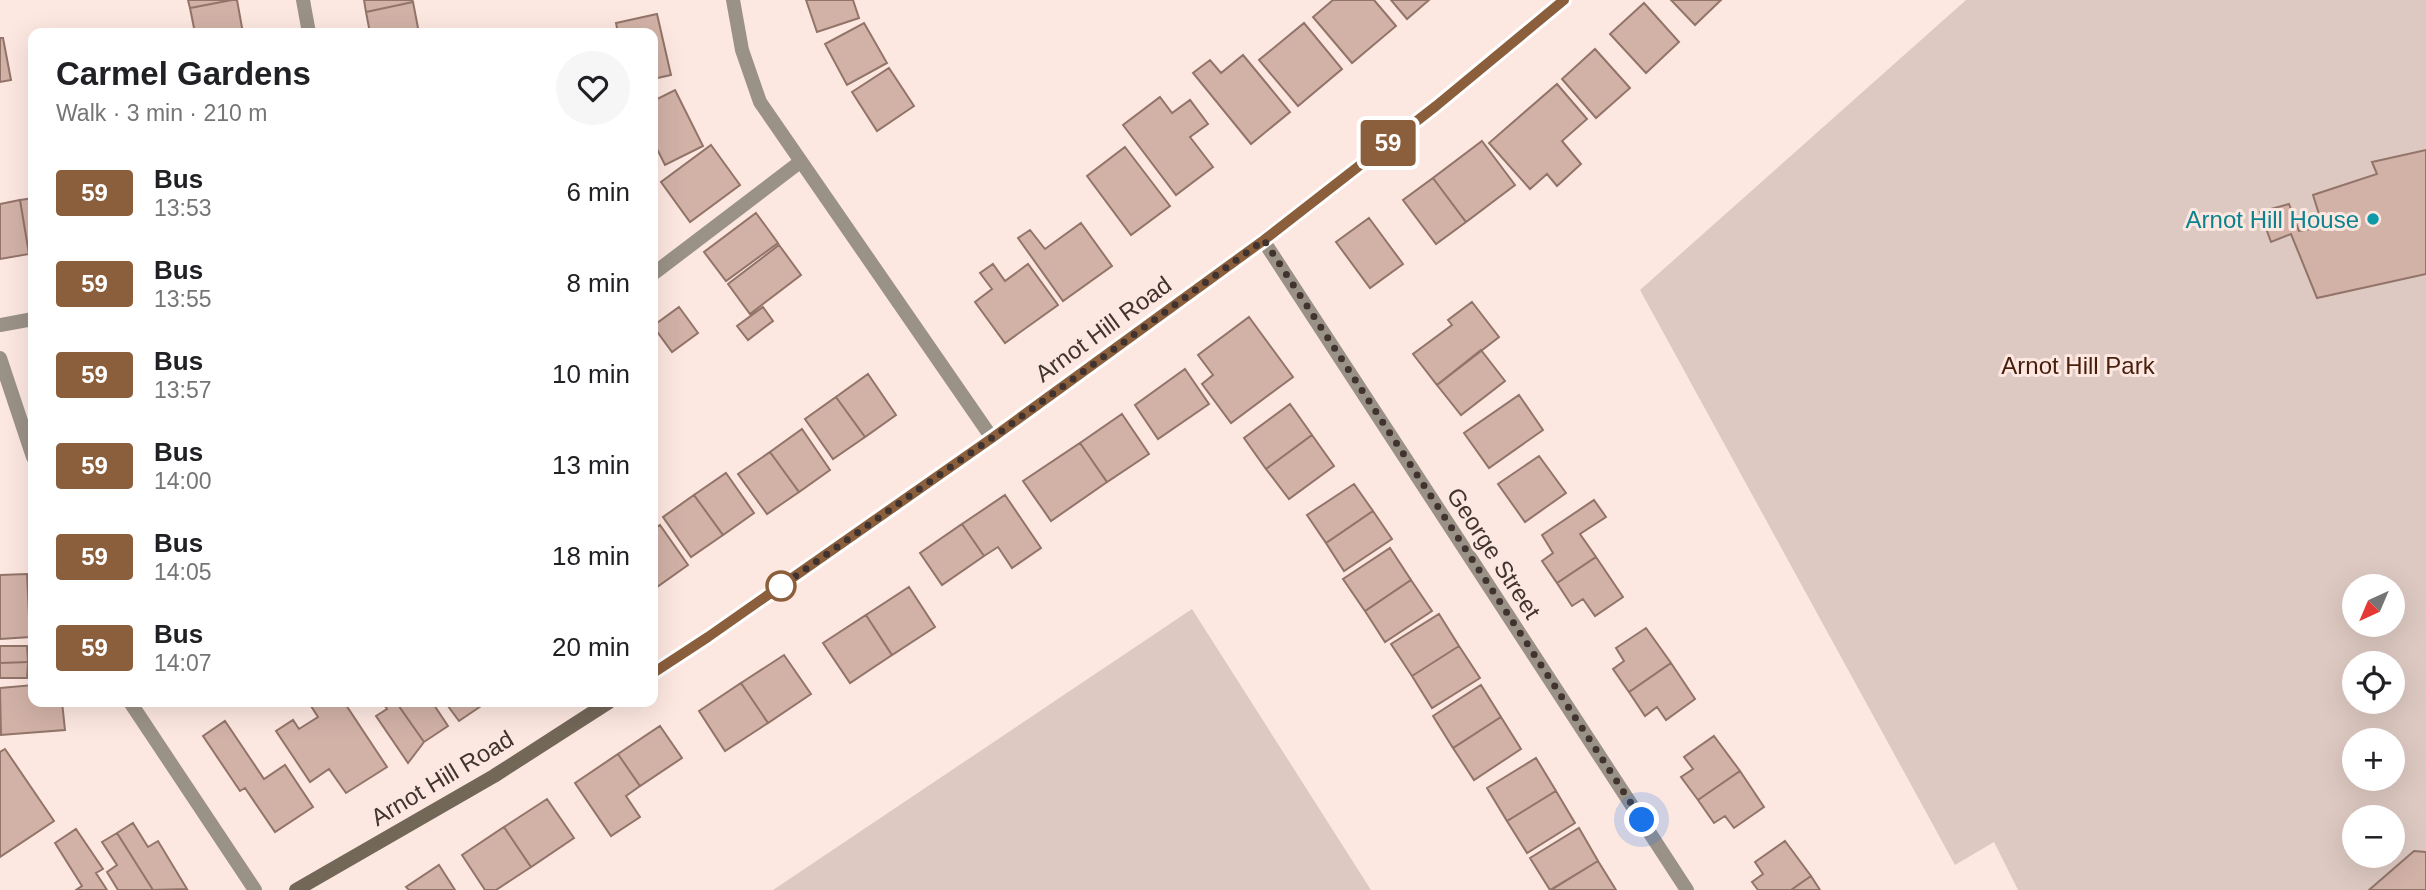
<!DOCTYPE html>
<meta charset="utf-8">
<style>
:root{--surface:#fff;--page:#f6f6f6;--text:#202124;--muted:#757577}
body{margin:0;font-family:Arial,sans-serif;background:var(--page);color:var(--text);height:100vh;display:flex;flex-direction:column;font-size:26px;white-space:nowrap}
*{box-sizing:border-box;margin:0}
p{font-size:23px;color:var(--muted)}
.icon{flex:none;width:38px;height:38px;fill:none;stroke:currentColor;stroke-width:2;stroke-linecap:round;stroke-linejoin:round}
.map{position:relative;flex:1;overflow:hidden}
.panel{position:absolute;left:28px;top:28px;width:630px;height:679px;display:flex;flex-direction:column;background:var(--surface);border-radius:14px;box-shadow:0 7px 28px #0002}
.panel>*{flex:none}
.badge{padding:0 14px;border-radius:5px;font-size:24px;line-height:46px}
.needle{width:46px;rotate:224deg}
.buttons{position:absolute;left:2342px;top:574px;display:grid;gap:14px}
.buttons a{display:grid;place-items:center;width:63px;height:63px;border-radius:50%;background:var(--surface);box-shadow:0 7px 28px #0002;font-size:35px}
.you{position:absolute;width:35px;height:35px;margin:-18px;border:5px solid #fff;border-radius:50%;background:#1a73e8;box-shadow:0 0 0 10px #1a73e833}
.map>.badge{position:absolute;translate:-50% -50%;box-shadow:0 0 0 4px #fff}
.round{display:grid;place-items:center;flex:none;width:74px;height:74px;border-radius:37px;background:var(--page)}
.head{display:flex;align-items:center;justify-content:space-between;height:119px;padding:0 28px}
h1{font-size:33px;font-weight:800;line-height:52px}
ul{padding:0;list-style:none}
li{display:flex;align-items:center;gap:21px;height:91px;padding:0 28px}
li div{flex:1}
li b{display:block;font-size:26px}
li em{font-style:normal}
li .badge{min-width:77px;font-weight:700;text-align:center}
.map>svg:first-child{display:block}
.green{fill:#ddc9c1;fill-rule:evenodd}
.building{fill:#d2b2a7;stroke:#927469;stroke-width:2}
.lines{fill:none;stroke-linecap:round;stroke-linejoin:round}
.lane{stroke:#9b9287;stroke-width:14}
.street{stroke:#9b9287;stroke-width:14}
.secondary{stroke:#736758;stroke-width:14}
.line-casing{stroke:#fff;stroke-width:16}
.line{stroke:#8b5e3c;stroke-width:10}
.walk{stroke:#413430;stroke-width:7;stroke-dasharray:0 12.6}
.culture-dot{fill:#0f9aa8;stroke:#fde8e1;stroke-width:2.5}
.stop-dot{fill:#fff;stroke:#8b5e3c;stroke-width:3.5}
.labels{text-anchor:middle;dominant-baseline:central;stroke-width:6;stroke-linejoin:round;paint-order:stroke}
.culture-label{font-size:24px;fill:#0d838f;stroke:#fde8e1;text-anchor:end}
.street-label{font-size:24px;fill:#413430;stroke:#fde8e1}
.park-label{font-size:24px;fill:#471d0c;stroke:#fde8e1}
</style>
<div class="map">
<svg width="2426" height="890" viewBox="0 0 2426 890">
<rect width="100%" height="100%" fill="#fde8e1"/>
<path class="green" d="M 1966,0 L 2426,0 L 2426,890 L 2018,890 L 1994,842 L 1955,865 L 1640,290 ZM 2354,586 L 2392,586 L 2392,625 L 2354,625 ZM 2354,663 L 2392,663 L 2392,702 L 2354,702 ZM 2354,740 L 2392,740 L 2392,779 L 2354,779 ZM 2354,817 L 2392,817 L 2392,856 L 2354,856 Z
M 1192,609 L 1371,890 L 773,890 Z"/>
<path class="building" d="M 188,0 L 232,0 L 190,8 Z
M 232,0 L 237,0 L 243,33 L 195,33 L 190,8 Z
M 364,0 L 412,0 L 413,2 L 366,12 Z
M 806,0 L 853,0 L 859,18 L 817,32 Z
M 1333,0 L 1374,0 L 1396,26 L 1352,63 L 1313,17 Z
M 1391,0 L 1429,0 L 1407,19 Z
M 1671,0 L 1721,0 L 1695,25 Z
M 413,2 L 419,33 L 370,33 L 366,12 Z
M 1644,3 L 1679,42 L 1646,73 L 1610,34 Z
M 657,14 L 671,75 L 653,79 L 653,33 L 618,33 L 616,23 Z
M 864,23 L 887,63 L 847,85 L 825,44 Z
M 1304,23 L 1342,69 L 1298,106 L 1259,60 Z
M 0,38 L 3,38 L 11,80 L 0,82 Z
M 1595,49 L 1630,88 L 1596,118 L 1562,79 Z
M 1243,55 L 1290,112 L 1251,144 L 1193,73 L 1210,60 L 1221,73 Z
M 889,68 L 914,106 L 877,131 L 852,92 Z
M 1557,84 L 1587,119 L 1562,141 L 1581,164 L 1557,186 L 1547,174 L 1530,189 L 1489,143 Z
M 675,90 L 703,146 L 665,165 L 653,141 L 653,101 Z
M 1160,97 L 1172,113 L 1190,100 L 1208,124 L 1190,137 L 1213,167 L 1176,195 L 1123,125 Z
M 1482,141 L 1515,185 L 1466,222 L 1433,178 Z
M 711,145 L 740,185 L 690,222 L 661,182 Z
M 1125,147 L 1170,206 L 1131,235 L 1087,176 Z
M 2426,150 L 2426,274 L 2317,298 L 2291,234 L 2271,242 L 2260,212 L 2289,204 L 2299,231 L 2323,227 L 2313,195 L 2377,174 L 2372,162 Z
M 1433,178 L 1466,222 L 1436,244 L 1403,200 Z
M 33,198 L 33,253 L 29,254 L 20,200 Z
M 20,200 L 29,254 L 0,259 L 0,204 Z
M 756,213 L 778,243 L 726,281 L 704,252 Z
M 1369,218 L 1403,264 L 1370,288 L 1336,242 Z
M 1081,223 L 1112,266 L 1063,301 L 1018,238 L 1030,230 L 1045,249 Z
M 779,245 L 801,275 L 750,314 L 728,284 Z
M 993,264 L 1005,281 L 1028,264 L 1058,305 L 1005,343 L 975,302 L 992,289 L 980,273 Z
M 1472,302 L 1499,337 L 1437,385 L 1413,354 L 1452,325 L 1448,320 Z
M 679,307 L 698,333 L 672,352 L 653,326 Z
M 763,307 L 773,321 L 748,340 L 737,326 Z
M 1249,317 L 1293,377 L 1231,423 L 1202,384 L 1213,375 L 1198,355 Z
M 1481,350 L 1505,381 L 1461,415 L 1437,385 Z
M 1185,369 L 1209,404 L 1158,439 L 1135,405 Z
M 868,374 L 896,415 L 865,437 L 836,397 Z
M 1519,395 L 1543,430 L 1489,468 L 1464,433 Z
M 836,397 L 865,437 L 833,459 L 805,419 Z
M 1290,404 L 1312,435 L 1266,469 L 1244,438 Z
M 1122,414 L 1149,454 L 1107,482 L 1080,443 Z
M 802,429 L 830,470 L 799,492 L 770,452 Z
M 1312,435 L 1334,466 L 1289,499 L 1266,469 Z
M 1080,443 L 1107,482 L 1051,521 L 1023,481 Z
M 770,452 L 799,492 L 767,514 L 738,474 Z
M 1539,456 L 1566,493 L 1525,522 L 1498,484 Z
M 726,473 L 754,513 L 723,535 L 694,495 Z
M 1354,484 L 1373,511 L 1326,543 L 1307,515 Z
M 694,495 L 723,535 L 691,557 L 663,517 Z
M 1005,495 L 1041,548 L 1012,568 L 998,547 L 984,556 L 962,524 Z
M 1594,500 L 1606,517 L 1580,534 L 1596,557 L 1557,583 L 1542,561 L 1553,553 L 1542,535 Z
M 1373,511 L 1392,539 L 1344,571 L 1326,543 Z
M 962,524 L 984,556 L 942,585 L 920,553 Z
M 660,525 L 688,565 L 657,587 L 653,581 L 653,530 Z
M 1390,548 L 1411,580 L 1365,611 L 1343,579 Z
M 1596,557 L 1623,597 L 1595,616 L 1583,599 L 1572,606 L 1557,583 Z
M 27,574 L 30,637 L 0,639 L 0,575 Z
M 1411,580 L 1432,611 L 1385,642 L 1365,611 Z
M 909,587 L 935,627 L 892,655 L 866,615 Z
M 1439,614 L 1459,646 L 1412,676 L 1391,644 Z
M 866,615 L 892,655 L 850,683 L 823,643 Z
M 1646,628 L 1671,663 L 1629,692 L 1613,669 L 1624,661 L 1616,648 Z
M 0,646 L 27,646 L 28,662 L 0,663 Z
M 1459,646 L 1480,678 L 1432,708 L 1412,676 Z
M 784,655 L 811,694 L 768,723 L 741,683 Z
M 28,662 L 27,678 L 0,678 L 0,663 Z
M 1671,663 L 1695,699 L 1666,720 L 1657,707 L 1645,716 L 1629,692 Z
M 741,683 L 768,723 L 725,751 L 699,711 Z
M 33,685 L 33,702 L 62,702 L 65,730 L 1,735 L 0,688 Z
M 1481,685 L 1501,717 L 1453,748 L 1433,716 Z
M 318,702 L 344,702 L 387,767 L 346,793 L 329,769 L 310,782 L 276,731 L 293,720 L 299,729 L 318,717 L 311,706 Z
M 382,702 L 396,702 L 424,742 L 408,763 L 376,716 L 387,709 Z
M 396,702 L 432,702 L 448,726 L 424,742 Z
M 445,702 L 487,702 L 459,721 Z
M 1501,717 L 1521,749 L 1474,780 L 1453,748 Z
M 225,721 L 264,779 L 285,765 L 313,807 L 275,832 L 245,788 L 240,791 L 203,736 Z
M 660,726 L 682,758 L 640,786 L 618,754 Z
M 1714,736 L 1740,771 L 1698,800 L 1681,777 L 1693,769 L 1684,757 Z
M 5,749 L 54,821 L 0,857 L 0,752 Z
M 618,754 L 640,786 L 626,796 L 640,817 L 611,836 L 575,783 Z
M 1536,758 L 1556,791 L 1507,821 L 1487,788 Z
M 1740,771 L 1764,807 L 1734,828 L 1725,816 L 1714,823 L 1698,800 Z
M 1556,791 L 1575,823 L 1527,853 L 1507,821 Z
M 547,799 L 574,838 L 531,867 L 504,827 Z
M 133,823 L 148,847 L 158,841 L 187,889 L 153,890 L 117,833 Z
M 504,827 L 531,867 L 496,890 L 485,890 L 462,855 Z
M 1579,828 L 1598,861 L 1550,890 L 1530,858 Z
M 76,829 L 103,869 L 96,873 L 107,890 L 76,890 L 82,886 L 55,843 Z
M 117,833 L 153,890 L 118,890 L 107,872 L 117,865 L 102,842 Z
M 1785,841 L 1811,876 L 1791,890 L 1758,890 L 1752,882 L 1763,874 L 1755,862 Z
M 2414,851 L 2426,852 L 2426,890 L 2369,890 Z
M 1598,861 L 1616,890 L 1551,890 Z
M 439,865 L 455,890 L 409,890 L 406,887 Z
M 1811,876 L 1820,890 L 1791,890 Z"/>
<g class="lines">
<path class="lane" d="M 653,274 L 800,162"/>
<path class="street" d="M 303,0 L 309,33
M 733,0 L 742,50 L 760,102 L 992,438
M 1263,240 L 1687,890
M 0,325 L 33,319
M 0,358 L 33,457
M 130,702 L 255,890"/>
<path class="secondary" d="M 653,673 L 707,637 L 992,438 L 1263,240 L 1436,106 L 1564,0
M 296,890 L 494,776 L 609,702"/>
</g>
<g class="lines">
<defs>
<path id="line" d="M 653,673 L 708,637 L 992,438 L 1264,240 L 1436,106 L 1564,0"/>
</defs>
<use href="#line" class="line-casing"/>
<use href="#line" class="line"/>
<path class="walk" d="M 781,586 L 773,592 L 992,438 L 1264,240 L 1642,820"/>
</g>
<circle class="culture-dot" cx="2373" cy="219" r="7"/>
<circle class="stop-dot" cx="781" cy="586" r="14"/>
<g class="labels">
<g class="culture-label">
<text x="2359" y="219">Arnot Hill House</text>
</g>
<g class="street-label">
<text transform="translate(1103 329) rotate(-36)">Arnot Hill Road</text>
<text transform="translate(1494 553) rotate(57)">George Street</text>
<text transform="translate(442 778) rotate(-31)">Arnot Hill Road</text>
</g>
<g class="park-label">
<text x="2078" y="365">Arnot Hill Park</text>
</g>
</g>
</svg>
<div class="buttons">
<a><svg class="needle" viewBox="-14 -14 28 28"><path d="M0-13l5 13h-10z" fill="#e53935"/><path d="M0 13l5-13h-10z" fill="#757577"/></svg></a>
<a><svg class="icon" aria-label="locate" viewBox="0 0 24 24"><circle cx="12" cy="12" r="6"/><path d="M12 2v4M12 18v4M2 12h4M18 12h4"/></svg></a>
<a>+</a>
<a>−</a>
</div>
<div class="you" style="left:1642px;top:820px"></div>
<b class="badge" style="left:1388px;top:143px;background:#8b5e3c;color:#fff">59</b>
<section class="panel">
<div class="head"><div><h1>Carmel Gardens</h1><p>Walk · 3 min · 210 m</p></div><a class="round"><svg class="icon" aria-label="heart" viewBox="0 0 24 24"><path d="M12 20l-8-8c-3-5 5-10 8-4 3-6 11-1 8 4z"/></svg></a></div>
<ul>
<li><span class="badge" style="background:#8b5e3c;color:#fff">59</span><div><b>Bus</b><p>13:53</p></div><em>6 min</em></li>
<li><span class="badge" style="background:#8b5e3c;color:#fff">59</span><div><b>Bus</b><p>13:55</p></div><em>8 min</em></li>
<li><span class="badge" style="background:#8b5e3c;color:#fff">59</span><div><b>Bus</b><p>13:57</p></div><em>10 min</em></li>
<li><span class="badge" style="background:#8b5e3c;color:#fff">59</span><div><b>Bus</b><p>14:00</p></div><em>13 min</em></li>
<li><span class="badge" style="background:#8b5e3c;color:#fff">59</span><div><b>Bus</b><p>14:05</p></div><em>18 min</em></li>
<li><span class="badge" style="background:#8b5e3c;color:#fff">59</span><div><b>Bus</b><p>14:07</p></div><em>20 min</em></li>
</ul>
</section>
</div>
